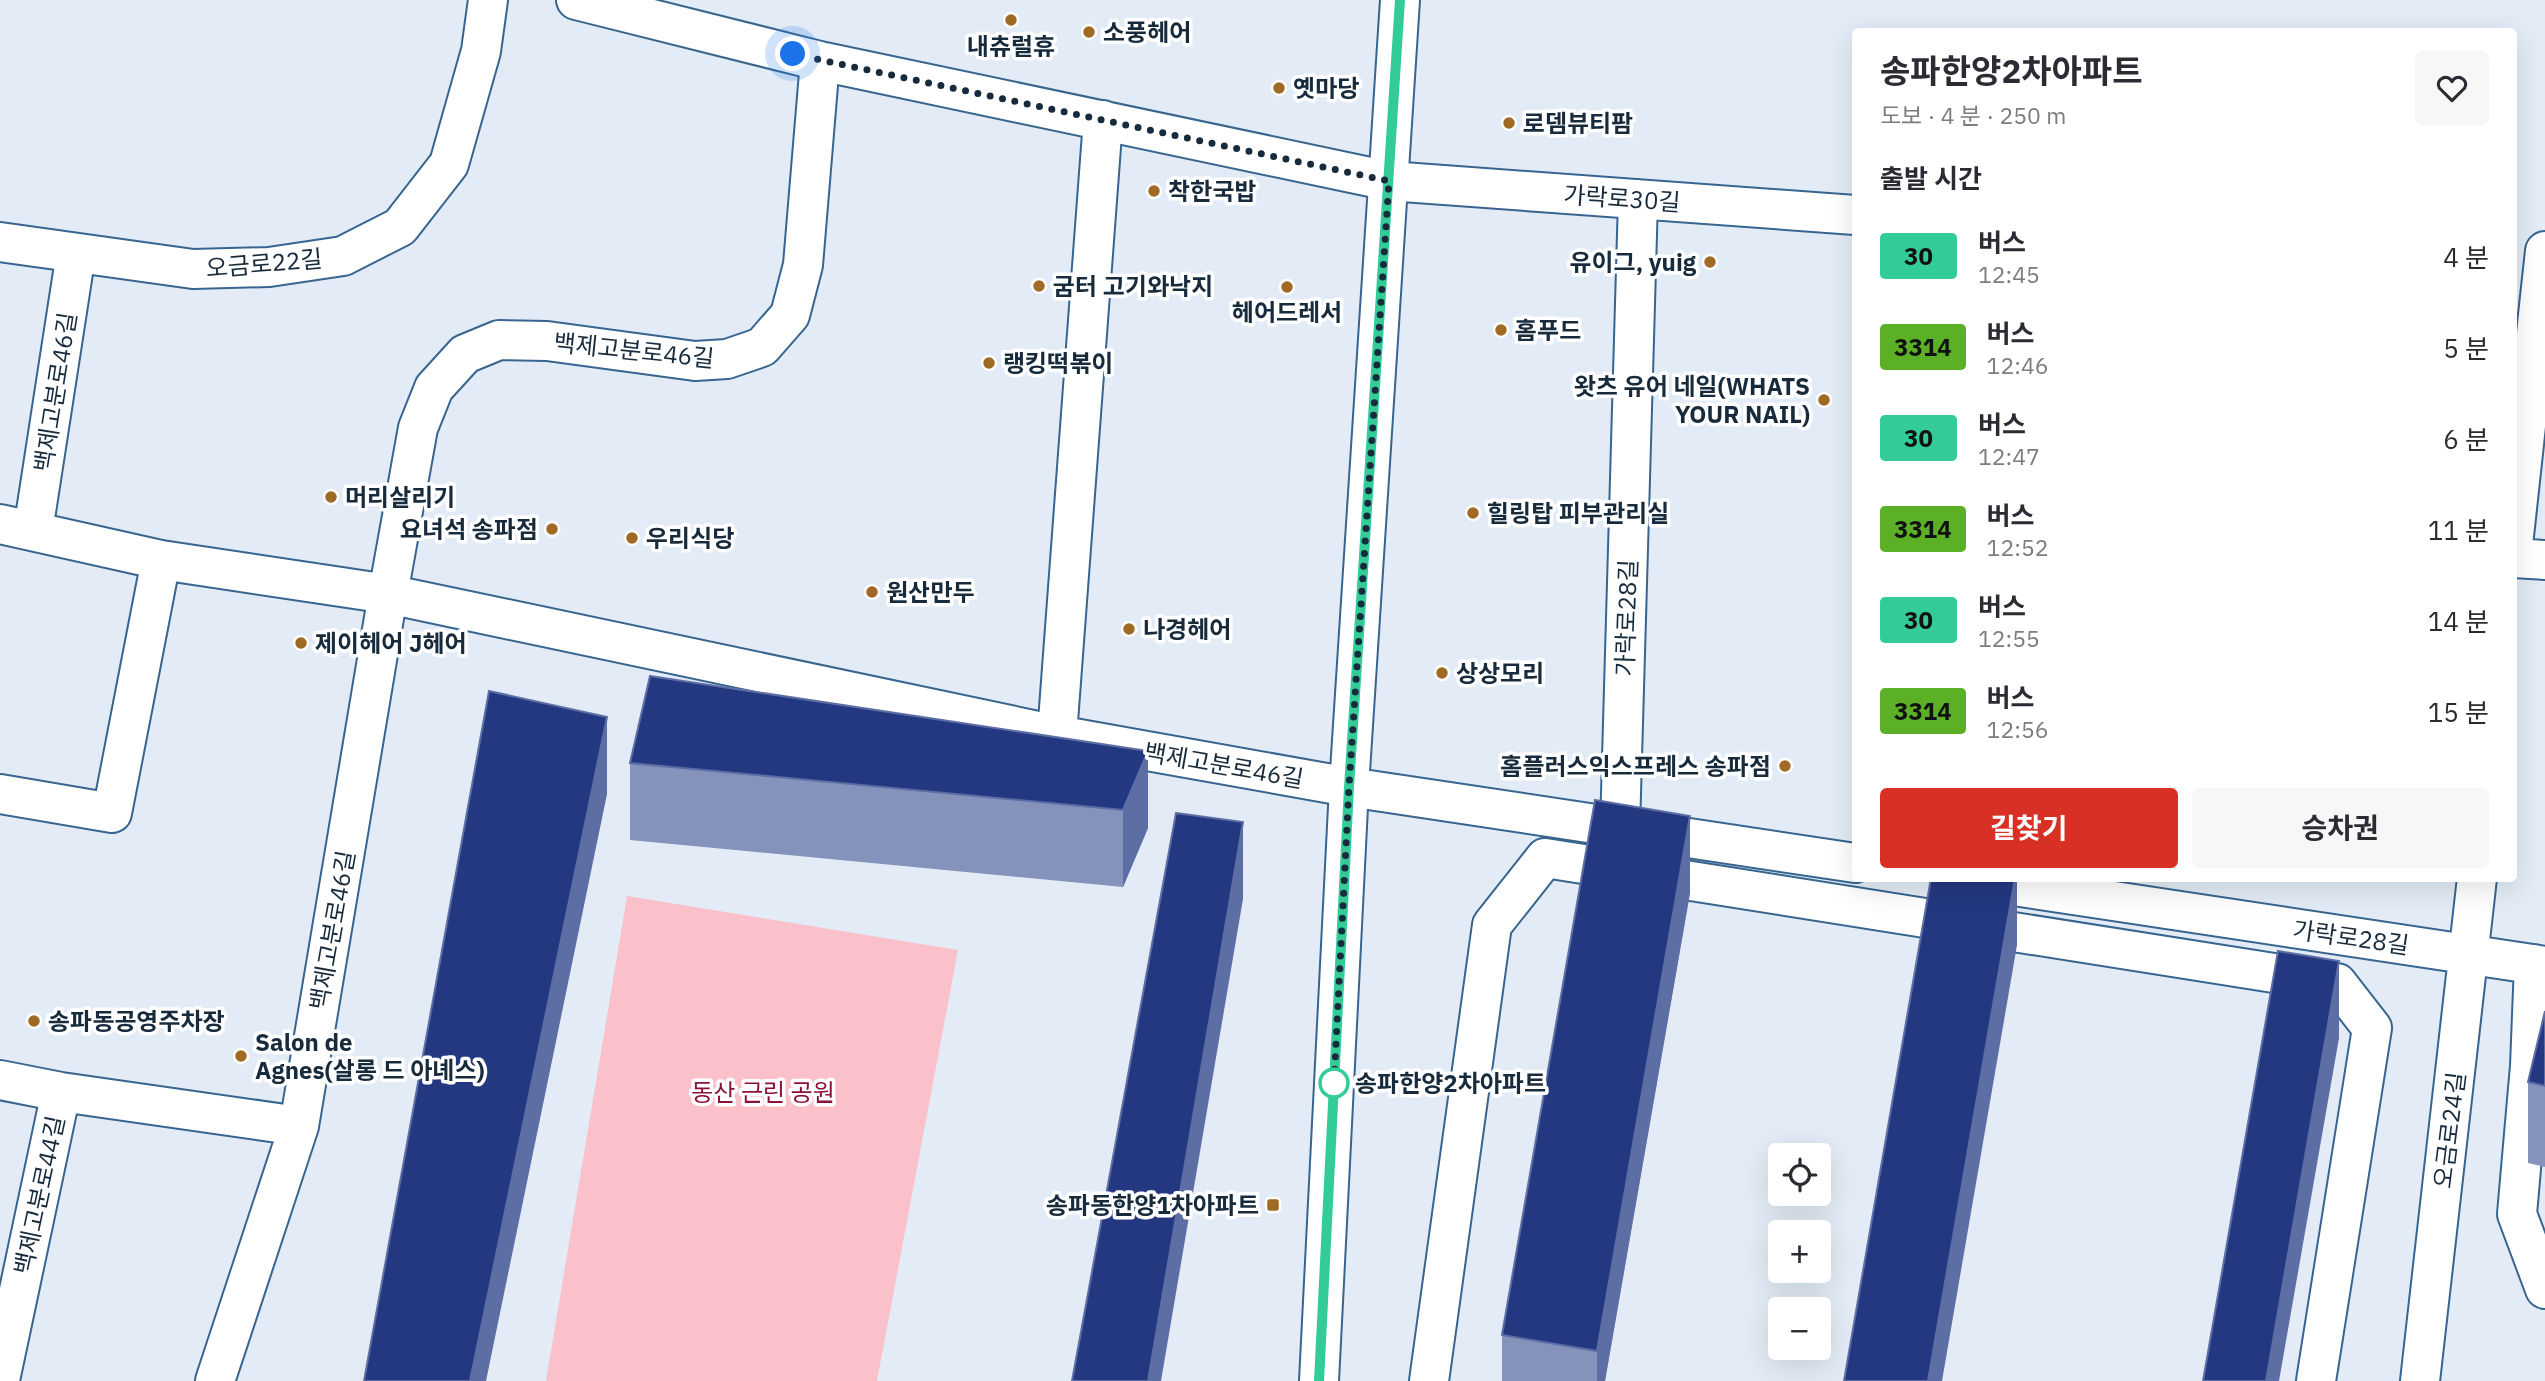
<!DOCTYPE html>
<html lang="ko">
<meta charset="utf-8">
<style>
:root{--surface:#fff;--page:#f7f7f7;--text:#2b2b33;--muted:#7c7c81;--accent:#d93025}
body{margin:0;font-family:"IBM Plex Sans","Noto Sans KR",sans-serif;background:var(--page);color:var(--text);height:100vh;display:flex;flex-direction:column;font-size:26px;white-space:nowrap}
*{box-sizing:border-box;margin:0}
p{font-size:23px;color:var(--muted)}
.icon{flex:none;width:38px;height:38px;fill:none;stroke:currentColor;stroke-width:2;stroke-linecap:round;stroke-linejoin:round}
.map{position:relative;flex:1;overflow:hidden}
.sheet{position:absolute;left:1852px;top:28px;width:665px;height:854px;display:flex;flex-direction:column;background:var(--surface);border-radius:7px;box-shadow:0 7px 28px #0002}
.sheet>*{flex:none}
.badge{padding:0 14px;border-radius:5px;font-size:24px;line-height:46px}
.buttons{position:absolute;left:1768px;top:1143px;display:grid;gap:14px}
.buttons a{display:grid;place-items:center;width:63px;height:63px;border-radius:7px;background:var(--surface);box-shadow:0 7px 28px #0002;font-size:35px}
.you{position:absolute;width:35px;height:35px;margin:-18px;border:5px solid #fff;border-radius:50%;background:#1a73e8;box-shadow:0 0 0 10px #1a73e833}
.map>.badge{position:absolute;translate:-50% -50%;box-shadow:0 0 0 4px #fff}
h2{padding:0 28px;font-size:26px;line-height:63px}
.round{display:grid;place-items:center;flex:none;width:74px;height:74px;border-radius:7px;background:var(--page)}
.overview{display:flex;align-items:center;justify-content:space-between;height:119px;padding:0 28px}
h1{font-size:33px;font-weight:700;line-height:52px}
.button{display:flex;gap:14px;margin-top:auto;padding:14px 28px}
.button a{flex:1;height:80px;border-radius:7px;background:var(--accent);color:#fff;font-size:28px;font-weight:700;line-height:80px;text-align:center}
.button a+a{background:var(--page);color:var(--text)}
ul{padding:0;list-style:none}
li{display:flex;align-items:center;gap:21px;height:91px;padding:0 28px}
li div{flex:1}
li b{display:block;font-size:26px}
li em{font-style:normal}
li .badge{min-width:77px;font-weight:700;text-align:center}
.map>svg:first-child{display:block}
.green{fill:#fbc1ca}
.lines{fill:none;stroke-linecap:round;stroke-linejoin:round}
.minor-casing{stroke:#376590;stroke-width:42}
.minor{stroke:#fff;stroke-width:38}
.wall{fill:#8492bc}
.shaded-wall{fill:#5d6ea5}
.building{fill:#243882;stroke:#5d6ea5;stroke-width:2}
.line-casing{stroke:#fff;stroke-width:16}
.line{stroke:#3c9;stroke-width:10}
.walk{stroke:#172b3d;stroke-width:7;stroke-dasharray:0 12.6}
.poi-dot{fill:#a06a25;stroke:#fff;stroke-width:2.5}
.stop-dot{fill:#fff;stroke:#3c9;stroke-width:3.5}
.labels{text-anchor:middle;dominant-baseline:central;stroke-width:7;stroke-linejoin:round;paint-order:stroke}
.poi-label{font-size:24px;font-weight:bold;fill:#172b3d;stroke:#fff;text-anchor:start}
.street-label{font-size:24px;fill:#172b3d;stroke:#fff}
.stop-label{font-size:24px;font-weight:bold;fill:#172b3d;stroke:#fff;text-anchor:start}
.park-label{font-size:24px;fill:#8d103c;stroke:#fff}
</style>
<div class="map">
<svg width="2545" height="1381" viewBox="0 0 2545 1381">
<rect width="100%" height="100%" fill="#e3ecf6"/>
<path class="green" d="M 627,896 L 958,950 L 877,1381 L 546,1381 Z"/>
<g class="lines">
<defs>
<path id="minor" d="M 576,0 L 820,61 L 1389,181 L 1855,215
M 0,242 L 193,269 L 269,267 L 343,256 L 400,227 L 449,164 L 481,51 L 488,0
M 0,524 L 161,560 L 388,594 L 1057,735 L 1349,787 L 1855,863
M 33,531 L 76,253
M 2513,545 L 2545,251
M 2513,558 L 2545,560
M 1057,735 L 1103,120
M 0,794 L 112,813 L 161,560
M 1620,828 L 1638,199
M 1961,878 L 2545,966
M 2534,964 L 2530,1066 L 2517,1214 L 2545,1289
M 0,1080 L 61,1092 L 299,1126
M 0,1380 L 61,1092
M 215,1381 L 299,1126 L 388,594 L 418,428 L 434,388 L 465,354 L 499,340 L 547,341 L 695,361 L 727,359 L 762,347 L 790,315 L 803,265 L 820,61
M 1319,1381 L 1349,787 L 1400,0
M 1429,1381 L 1492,925 L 1545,858 L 2337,983 L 2372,1028 L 2316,1381
M 2420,1381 L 2477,878"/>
</defs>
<use href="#minor" class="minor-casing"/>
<use href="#minor" class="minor"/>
</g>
<path class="wall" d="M 1148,751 L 1148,828 L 1123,887 L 630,840 L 630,763 Z
M 1690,893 L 1605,1381 L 1502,1381 L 1502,1335 Z
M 2545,1011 L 2545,1167 L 2528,1163 L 2528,1082 Z"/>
<path class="shaded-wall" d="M 607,717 L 607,794 L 486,1381 L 470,1381 Z
M 1148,751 L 1148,828 L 1123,887 L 1123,810 Z
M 1690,816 L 1690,893 L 1605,1381 L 1597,1381 L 1597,1351 Z
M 1243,822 L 1243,899 L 1161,1381 L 1148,1381 Z
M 2015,878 L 2017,878 L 2017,945 L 1942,1381 L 1928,1381 Z
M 2339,961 L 2339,1038 L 2279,1381 L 2266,1381 Z"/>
<path class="building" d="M 650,676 L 1148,751 L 1123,810 L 630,763 Z
M 489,691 L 607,717 L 470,1381 L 364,1381 Z
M 1595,800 L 1690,816 L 1597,1351 L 1502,1335 Z
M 1176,813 L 1243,822 L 1148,1381 L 1072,1381 Z
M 1931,878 L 2015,878 L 1928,1381 L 1844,1381 Z
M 2278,951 L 2339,961 L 2266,1381 L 2203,1381 Z
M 2545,1011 L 2545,1086 L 2528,1082 Z"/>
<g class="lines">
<defs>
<path id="line" d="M 1319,1381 L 1349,787 L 1400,0"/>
</defs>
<use href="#line" class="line-casing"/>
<use href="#line" class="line"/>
<path class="walk" d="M 793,54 L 1389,181 L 1349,787 L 1334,1083"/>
</g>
<g class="poi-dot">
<circle cx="1011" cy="20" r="7"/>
<circle cx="1089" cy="32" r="7"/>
<circle cx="1279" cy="88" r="7"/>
<circle cx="1509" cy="123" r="7"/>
<circle cx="1154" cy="191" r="7"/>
<circle cx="1710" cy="262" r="7"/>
<circle cx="1039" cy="286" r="7"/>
<circle cx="1287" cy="287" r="7"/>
<circle cx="1501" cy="330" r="7"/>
<circle cx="989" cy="363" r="7"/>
<circle cx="1824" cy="400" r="7"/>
<circle cx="331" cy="497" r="7"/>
<circle cx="1473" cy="513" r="7"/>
<circle cx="552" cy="529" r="7"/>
<circle cx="632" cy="538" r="7"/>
<circle cx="872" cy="592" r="7"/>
<circle cx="1129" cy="629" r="7"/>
<circle cx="301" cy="643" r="7"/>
<circle cx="1442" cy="673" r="7"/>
<circle cx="1785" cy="766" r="7"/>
<circle cx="34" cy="1021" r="7"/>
<circle cx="241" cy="1056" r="7"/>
<rect x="1266" y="1198" width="14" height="14" rx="3.5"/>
</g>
<circle class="stop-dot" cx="1334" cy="1083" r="14"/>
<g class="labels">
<g class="poi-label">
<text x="1103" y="32">소풍헤어</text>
<text x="1011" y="46" text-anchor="middle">내츄럴휴</text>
<text x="1293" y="88">옛마당</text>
<text x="1523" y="123">로뎀뷰티팜</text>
<text x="1168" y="191">착한국밥</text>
<text x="1696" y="262" text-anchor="end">유이그, yuig</text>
<text x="1053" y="286">굼터 고기와낙지</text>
<text x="1287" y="312" text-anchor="middle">헤어드레서</text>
<text x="1515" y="330">홈푸드</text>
<text x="1003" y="363">랭킹떡볶이</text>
<text x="1810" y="386" text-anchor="end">왓츠 유어 네일(WHATS<tspan x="1810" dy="28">YOUR NAIL)</tspan></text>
<text x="345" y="497">머리살리기</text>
<text x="1487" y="513">힐링탑 피부관리실</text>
<text x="538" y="529" text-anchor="end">요녀석 송파점</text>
<text x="646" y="538">우리식당</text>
<text x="886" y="592">원산만두</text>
<text x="1143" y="629">나경헤어</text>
<text x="315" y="643">제이헤어 J헤어</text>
<text x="1456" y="673">상상모리</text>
<text x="1771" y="766" text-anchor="end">홈플러스익스프레스 송파점</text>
<text x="48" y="1021">송파동공영주차장</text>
<text x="255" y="1042">Salon de<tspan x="255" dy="28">Agnes(살롱 드 아녜스)</tspan></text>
<text x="1259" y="1205" text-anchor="end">송파동한양1차아파트</text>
</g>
<g class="street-label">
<text transform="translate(1622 198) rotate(4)">가락로30길</text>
<text transform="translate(264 263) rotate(-5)">오금로22길</text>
<text transform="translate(634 350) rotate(6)">백제고분로46길</text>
<text transform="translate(55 392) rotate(-81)">백제고분로46길</text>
<text transform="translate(1626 618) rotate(-88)">가락로28길</text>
<text transform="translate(1224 765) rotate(10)">백제고분로46길</text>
<text transform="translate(332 930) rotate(-80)">백제고분로46길</text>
<text transform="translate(2351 937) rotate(8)">가락로28길</text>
<text transform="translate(2449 1130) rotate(-83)">오금로24길</text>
<text transform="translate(39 1195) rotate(-78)">백제고분로44길</text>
</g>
<g class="stop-label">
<text x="1355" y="1083">송파한양2차아파트</text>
</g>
<g class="park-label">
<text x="763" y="1092">동산 근린 공원</text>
</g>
</g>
</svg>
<div class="buttons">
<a><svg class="icon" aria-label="locate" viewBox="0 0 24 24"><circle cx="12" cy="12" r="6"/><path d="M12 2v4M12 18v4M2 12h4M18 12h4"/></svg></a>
<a>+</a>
<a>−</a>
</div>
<div class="you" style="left:793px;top:54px"></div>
<section class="sheet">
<div class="overview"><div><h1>송파한양2차아파트</h1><p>도보 · 4 분 · 250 m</p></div><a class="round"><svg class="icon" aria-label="heart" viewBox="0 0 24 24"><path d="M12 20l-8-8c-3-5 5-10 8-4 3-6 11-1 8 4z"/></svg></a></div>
<h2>출발 시간</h2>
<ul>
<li><span class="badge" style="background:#3c9;color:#111">30</span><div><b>버스</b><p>12:45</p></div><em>4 분</em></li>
<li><span class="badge" style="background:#5bb025;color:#111">3314</span><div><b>버스</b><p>12:46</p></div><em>5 분</em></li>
<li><span class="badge" style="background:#3c9;color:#111">30</span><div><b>버스</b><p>12:47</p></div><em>6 분</em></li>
<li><span class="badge" style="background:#5bb025;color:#111">3314</span><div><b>버스</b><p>12:52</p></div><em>11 분</em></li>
<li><span class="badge" style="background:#3c9;color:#111">30</span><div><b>버스</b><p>12:55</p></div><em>14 분</em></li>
<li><span class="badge" style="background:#5bb025;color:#111">3314</span><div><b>버스</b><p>12:56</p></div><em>15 분</em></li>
</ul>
<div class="button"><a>길찾기</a><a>승차권</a></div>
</section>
</div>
